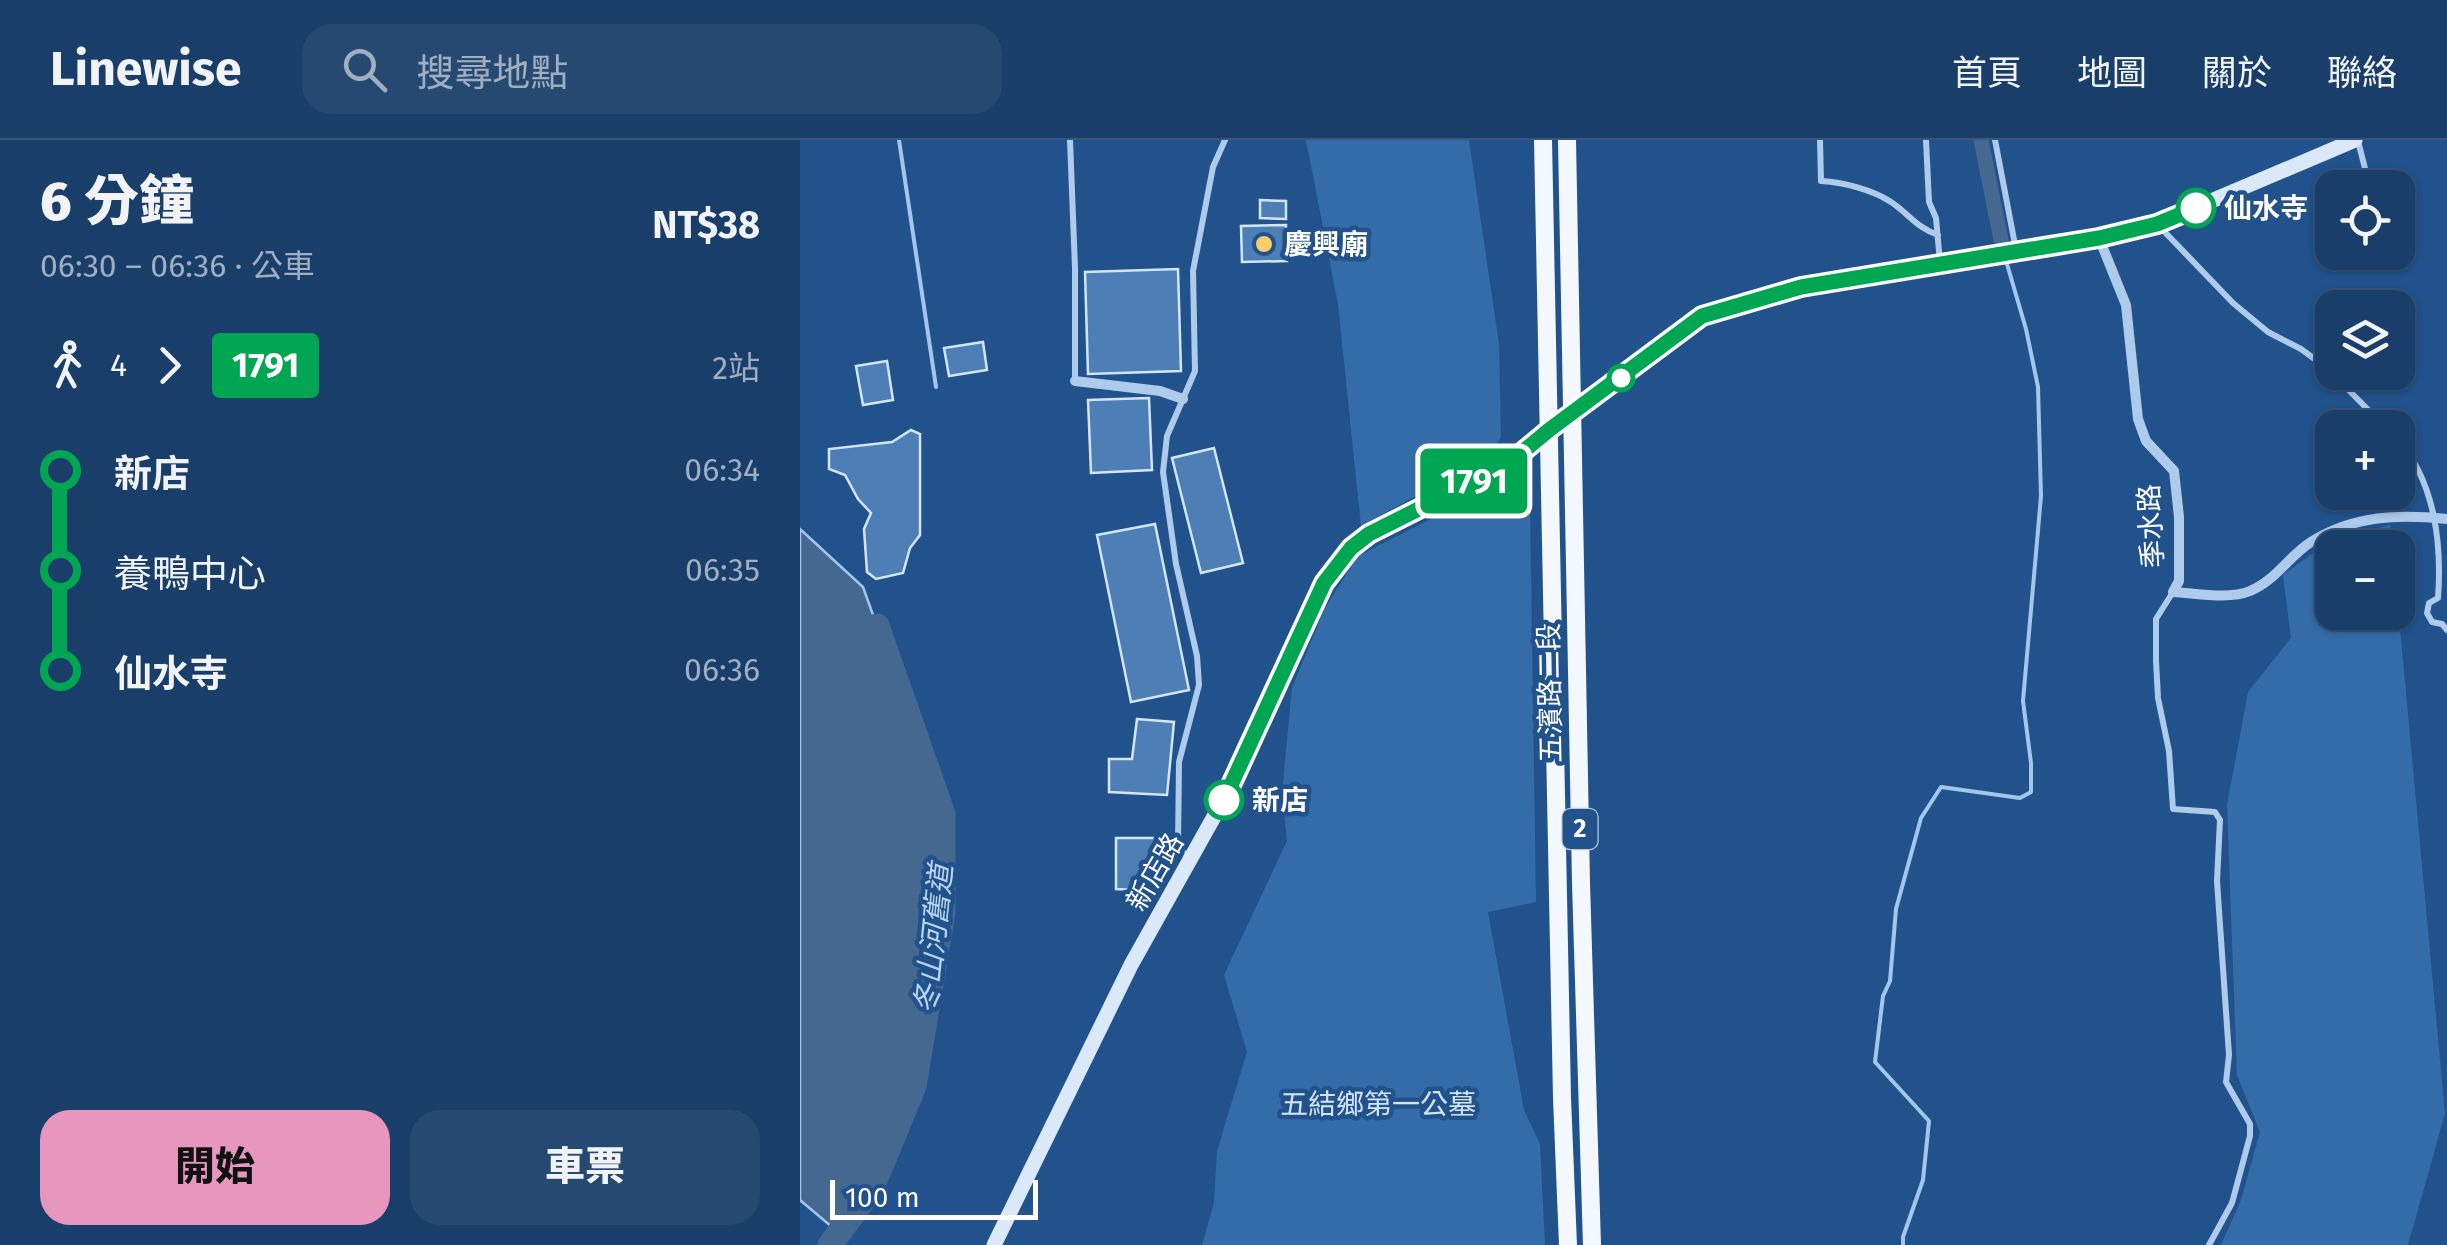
<!DOCTYPE html>
<html lang="zh-TW">
<meta charset="utf-8">
<style>
:root{--surface:#193e69;--page:#264971;--text:#f1f3f6;--muted:#9faec0;--line:#37577d;--accent:#e797bd}
body{margin:0;font-family:"Fira Sans","Noto Sans TC",sans-serif;background:var(--page);color:var(--text);height:100vh;display:flex;flex-direction:column;font-size:38px;white-space:nowrap}
*{box-sizing:border-box;margin:0}
p{font-size:32px;color:var(--muted)}
.icon{flex:none;width:55px;height:55px;fill:none;stroke:currentColor;stroke-width:2;stroke-linecap:round;stroke-linejoin:round}
.map{position:relative;flex:1;overflow:hidden}
.details{display:flex;flex-direction:column;background:var(--surface);width:800px}
.details>*{flex:none}
.badge{padding:0 20px;border-radius:8px;font-size:35px;line-height:65px}
.buttons{position:absolute;left:1515px;top:30px;display:grid;gap:20px}
.buttons a{display:grid;place-items:center;width:100px;height:100px;border-radius:20px;background:var(--surface);box-shadow:0 2px 8px #0004,0 0 0 2px var(--line);font-size:50px}
.scale{position:absolute;left:30px;bottom:25px;width:208px;box-sizing:border-box;padding-left:10px;border:5px solid #fff;border-top:0;font-size:28px;line-height:35px;white-space:nowrap;color:#fff;-webkit-text-stroke:8px #21528c;paint-order:stroke}
.map>.badge{position:absolute;translate:-50% -50%;box-shadow:0 0 0 5px #fff}
.legs{display:flex;align-items:center;gap:15px;height:110px;padding:0 40px;font-size:32px}
.legs p{margin-inline-start:auto}
.head{display:flex;align-items:center;justify-content:space-between;height:170px;padding:0 40px}
h1{font-size:55px;font-weight:800;line-height:75px}
.button{display:flex;gap:20px;margin-top:auto;padding:20px 40px}
.button a{flex:1;height:115px;border-radius:30px;background:var(--accent);color:#111;font-size:40px;font-weight:800;line-height:115px;text-align:center}
.button a+a{background:var(--page);color:var(--text)}
ul{padding:0 40px;list-style:none}
li{display:flex;align-items:center;gap:35px;height:100px;font-size:38px}
li i{display:grid;place-items:center;width:15px;height:100%;margin:0 12px;background:currentColor}
li i::after{content:'';width:25px;height:25px;margin:-12px;border:8px solid;border-radius:50%;background:var(--surface)}
li p{margin-inline-start:auto}
li:first-child i{background:linear-gradient(#0000 50%,currentColor 0)}
li:last-child i{background:linear-gradient(currentColor 50%,#0000 0)}
header{display:flex;align-items:center;gap:60px;box-sizing:border-box;height:140px;padding:0 50px;background:var(--surface);border-bottom:2px solid var(--line)}
header strong{font-size:48px}
nav{display:flex;gap:55px;margin-inline-start:auto;font-size:35px}
.search{width:700px;height:90px;background:var(--page);display:flex;align-items:center;gap:25px;box-sizing:border-box;padding:0 35px;border-radius:30px;color:var(--muted);font-size:38px}
main{display:flex;flex:1;min-height:0}
.map>svg:first-child{display:block}
.green{fill:#346ca9}
.water{fill:#456891;stroke:#a2c7ed;stroke-width:2.5}
.lines{fill:none;stroke-linecap:round;stroke-linejoin:round}
.stream{stroke:#a2c7ed;stroke-width:4}
.canal{stroke:#456891;stroke-width:15}
.river{stroke:#456891;stroke-width:25}
.building{fill:#4d7eb5;stroke:#d3e5f8;stroke-width:2.5}
.lane{stroke:#aecbeb;stroke-width:6}
.street{stroke:#aecbeb;stroke-width:10}
.secondary{stroke:#dae8f9;stroke-width:15}
.primary{stroke:#f3f8fe;stroke-width:18}
.line-1-casing{stroke:#fff;stroke-width:22}
.line-1{stroke:#00a651;stroke-width:15}
.stop-1-dot{fill:#fff;stroke:#00a651;stroke-width:5}
.poi-dot{fill:#f8cd6f;stroke:#21528c;stroke-width:4}
.labels{text-anchor:middle;dominant-baseline:central;stroke-width:9;stroke-linejoin:round;paint-order:stroke}
.shield{fill:#21528c;stroke:#bccbdc;stroke-width:2.5}
.shield-label{font-size:25px;font-weight:bold;fill:#fff}
.stop-label{font-size:28px;font-weight:bold;fill:#fff;stroke:#21528c;text-anchor:start}
.poi-label{font-size:28px;font-weight:bold;fill:#fff;stroke:#21528c;text-anchor:start}
.street-label{font-size:28px;fill:#fff;stroke:#21528c}
.park-label{font-size:28px;fill:#d3e5f8;stroke:#21528c}
.water-label{font-size:30px;font-style:italic;fill:#bad5f2;stroke:#21528c}
</style>
<header>
<strong>Linewise</strong>
<div class="search"><svg class="icon" aria-label="search" viewBox="0 0 24 24"><circle cx="10" cy="10" r="6"/><path d="M15 15l6 6"/></svg>搜尋地點</div>
<nav><a>首頁</a><a>地圖</a><a>關於</a><a>聯絡</a></nav>
</header>
<main>
<section class="details">
<div class="head"><div><h1>6 分鐘</h1><p>06:30 – 06:36 · 公車</p></div><b>NT$38</b></div>
<div class="legs"><svg class="icon" aria-label="walk" viewBox="0 0 24 24"><circle cx="13" cy="4" r="2"/><path d="M13 8l-2 6 4 7M11 14l-3 7M7 12l3-4h3l4 4"/></svg>4<svg class="icon" aria-label="forward" viewBox="0 0 24 24"><path d="M9 5l7 7-7 7"/></svg><b class="badge" style="background:#00a651;color:#fff">1791</b><p>2站</p></div>
<ul>
<li><i style="color:#00a651"></i><b>新店</b><p>06:34</p></li>
<li><i style="color:#00a651"></i><span>養鴨中心</span><p>06:35</p></li>
<li><i style="color:#00a651"></i><b>仙水寺</b><p>06:36</p></li>
</ul>
<div class="button"><a>開始</a><a>車票</a></div>
</section>
<div class="map">
<svg width="1647" height="1105" viewBox="0 0 1647 1105">
<rect width="100%" height="100%" fill="#21528c"/>
<path class="green" d="M 506,0 L 669,0 L 699,204 L 701,297 L 691,315 L 561,386 L 538,164 Z
M 702,343 L 730,362 L 736,762 L 688,772 L 724,970 L 740,1004 L 745,1105 L 402,1105 L 414,1063 L 417,1011 L 447,912 L 424,835 L 487,701 L 482,653 L 492,548 L 525,468 L 558,416 Z
M 1590,385 L 1592,407 L 1532,408 L 1532,472 L 1598,472 L 1598,466 L 1645,974 L 1608,1105 L 1421,1105 L 1441,1060 L 1460,992 L 1437,935 L 1427,665 L 1448,552 L 1491,498 L 1483,435 L 1531,400 Z"/>
<path class="water" d="M 0,389 L 63,447 L 138,656 L 144,694 L 143,772 L 136,829 L 112,950 L 72,1048 L 39,1093 L 0,1060 Z"/>
<g class="lines">
<path class="stream" d="M 99,0 L 136,247
M 1103,1105 L 1103,1097 L 1123,1040 L 1129,981 L 1075,922 L 1083,856 L 1090,841 L 1096,769 L 1121,678 L 1141,647 L 1220,658 L 1231,652 L 1231,623 L 1223,561 L 1241,356 L 1238,247 L 1226,189 L 1207,124"/>
<path class="canal" d="M 1181,0 L 1201,100"/>
<path class="river" d="M 30,1105 L 72,1048 L 114,946 L 143,772 L 143,674 L 77,486"/>
</g>
<path class="building" d="M 460,60 L 486,61 L 486,79 L 460,78 Z
M 486,85 L 487,121 L 442,122 L 441,86 Z
M 378,129 L 381,231 L 288,234 L 285,132 Z
M 183,202 L 187,230 L 149,236 L 144,208 Z
M 87,221 L 93,260 L 63,265 L 56,226 Z
M 349,258 L 352,330 L 291,333 L 288,260 Z
M 111,290 L 120,294 L 120,395 L 110,408 L 103,433 L 76,439 L 67,432 L 64,389 L 71,373 L 58,359 L 45,335 L 29,329 L 29,309 L 92,302 Z
M 414,308 L 443,423 L 401,433 L 372,318 Z
M 355,384 L 389,550 L 331,562 L 297,395 Z
M 337,579 L 374,582 L 367,655 L 309,652 L 309,619 L 332,619 Z
M 316,698 L 370,698 L 370,725 L 353,751 L 316,749 Z"/>
<g class="lines">
<path class="lane" d="M 270,0 L 275,128 L 275,241
M 1020,0 L 1021,41 C 1043,42 1073,50 1091,62 C 1109,74 1117,88 1138,95
M 1126,0 L 1129,62 L 1136,78 L 1140,122
M 1195,0 L 1216,110
M 1558,1 L 1570,48
M 1358,85 L 1433,163 L 1468,192 L 1501,209 L 1527,228 L 1586,288
M 1586,112 L 1590,128
M 1598,300 C 1635,342 1642,404 1638,458 L 1629,463 L 1627,473 L 1632,482 L 1642,484 L 1647,490
M 1373,452 L 1356,479 L 1356,521 L 1358,558 L 1369,611 L 1373,669 L 1415,672 L 1420,680 L 1417,741 L 1429,915 L 1426,942 L 1450,984 L 1450,996 L 1432,1063 L 1409,1105
M 388,718 L 378,706 L 379,622 L 399,545 L 397,516 L 376,424 L 363,332 L 367,296 L 395,231 L 393,131 L 413,27 L 425,0"/>
<path class="street" d="M 1299,98 L 1326,165 L 1338,279 L 1346,301 L 1374,331 L 1379,377 L 1379,441 L 1373,452 C 1395,453 1429,460 1450,451 C 1475,441 1489,416 1511,402 C 1554,375 1599,374 1647,379
M 275,241 L 360,251 L 383,259"/>
<path class="secondary" d="M 194,1105 L 331,825 L 434,641 L 524,443 L 551,408 L 569,393 L 707,325 L 902,177 L 1001,147 L 1299,98 L 1357,84 L 1555,0"/>
<path class="primary" d="M 743,0 L 762,958 L 768,1105
M 767,0 L 781,743 L 792,1105"/>
</g>
<g class="lines">
<defs>
<path id="line-1" d="M 424,660 L 524,443 L 551,408 L 569,394 L 708,324 L 749,290 L 902,176 L 1001,147 L 1299,98 L 1357,84 L 1396,68"/>
</defs>
<use href="#line-1" class="line-1-casing"/>
<use href="#line-1" class="line-1"/>
</g>
<g class="stop-1-dot">
<circle cx="1396" cy="68" r="18"/>
<circle cx="821" cy="238" r="12"/>
<circle cx="424" cy="660" r="18"/>
</g>
<circle class="poi-dot" cx="464" cy="104" r="10"/>
<g class="labels">
<rect class="shield" x="762.5" y="669" width="35" height="40" rx="8"/>
<g class="shield-label">
<text x="780" y="689">2</text>
</g>
<g class="stop-label">
<text x="1424" y="68">仙水寺</text>
<text x="452" y="660">新店</text>
</g>
<g class="poi-label">
<text x="484" y="104">慶興廟</text>
</g>
<g class="street-label">
<text transform="translate(1351 386) rotate(-93)">季水路</text>
<text transform="translate(750 553) rotate(-91)">五濱路二段</text>
<text transform="translate(355 732) rotate(-60)">新店路</text>
</g>
<g class="park-label">
<text x="578" y="964">五結鄉第一公墓</text>
</g>
<g class="water-label">
<text transform="translate(134 799) rotate(-84)">冬山河舊道</text>
</g>
</g>
</svg>
<div class="buttons">
<a><svg class="icon" aria-label="locate" viewBox="0 0 24 24"><circle cx="12" cy="12" r="6"/><path d="M12 2v4M12 18v4M2 12h4M18 12h4"/></svg></a>
<a><svg class="icon" aria-label="layers" viewBox="0 0 24 24"><path d="M12 4l9 5-9 5-9-5zM3 14l9 5 9-5"/></svg></a>
<a>+</a>
<a>−</a>
</div>
<div class="scale">100 m</div>
<b class="badge" style="left:674px;top:341px;background:#00a651;color:#fff">1791</b>
</div>
</main>
